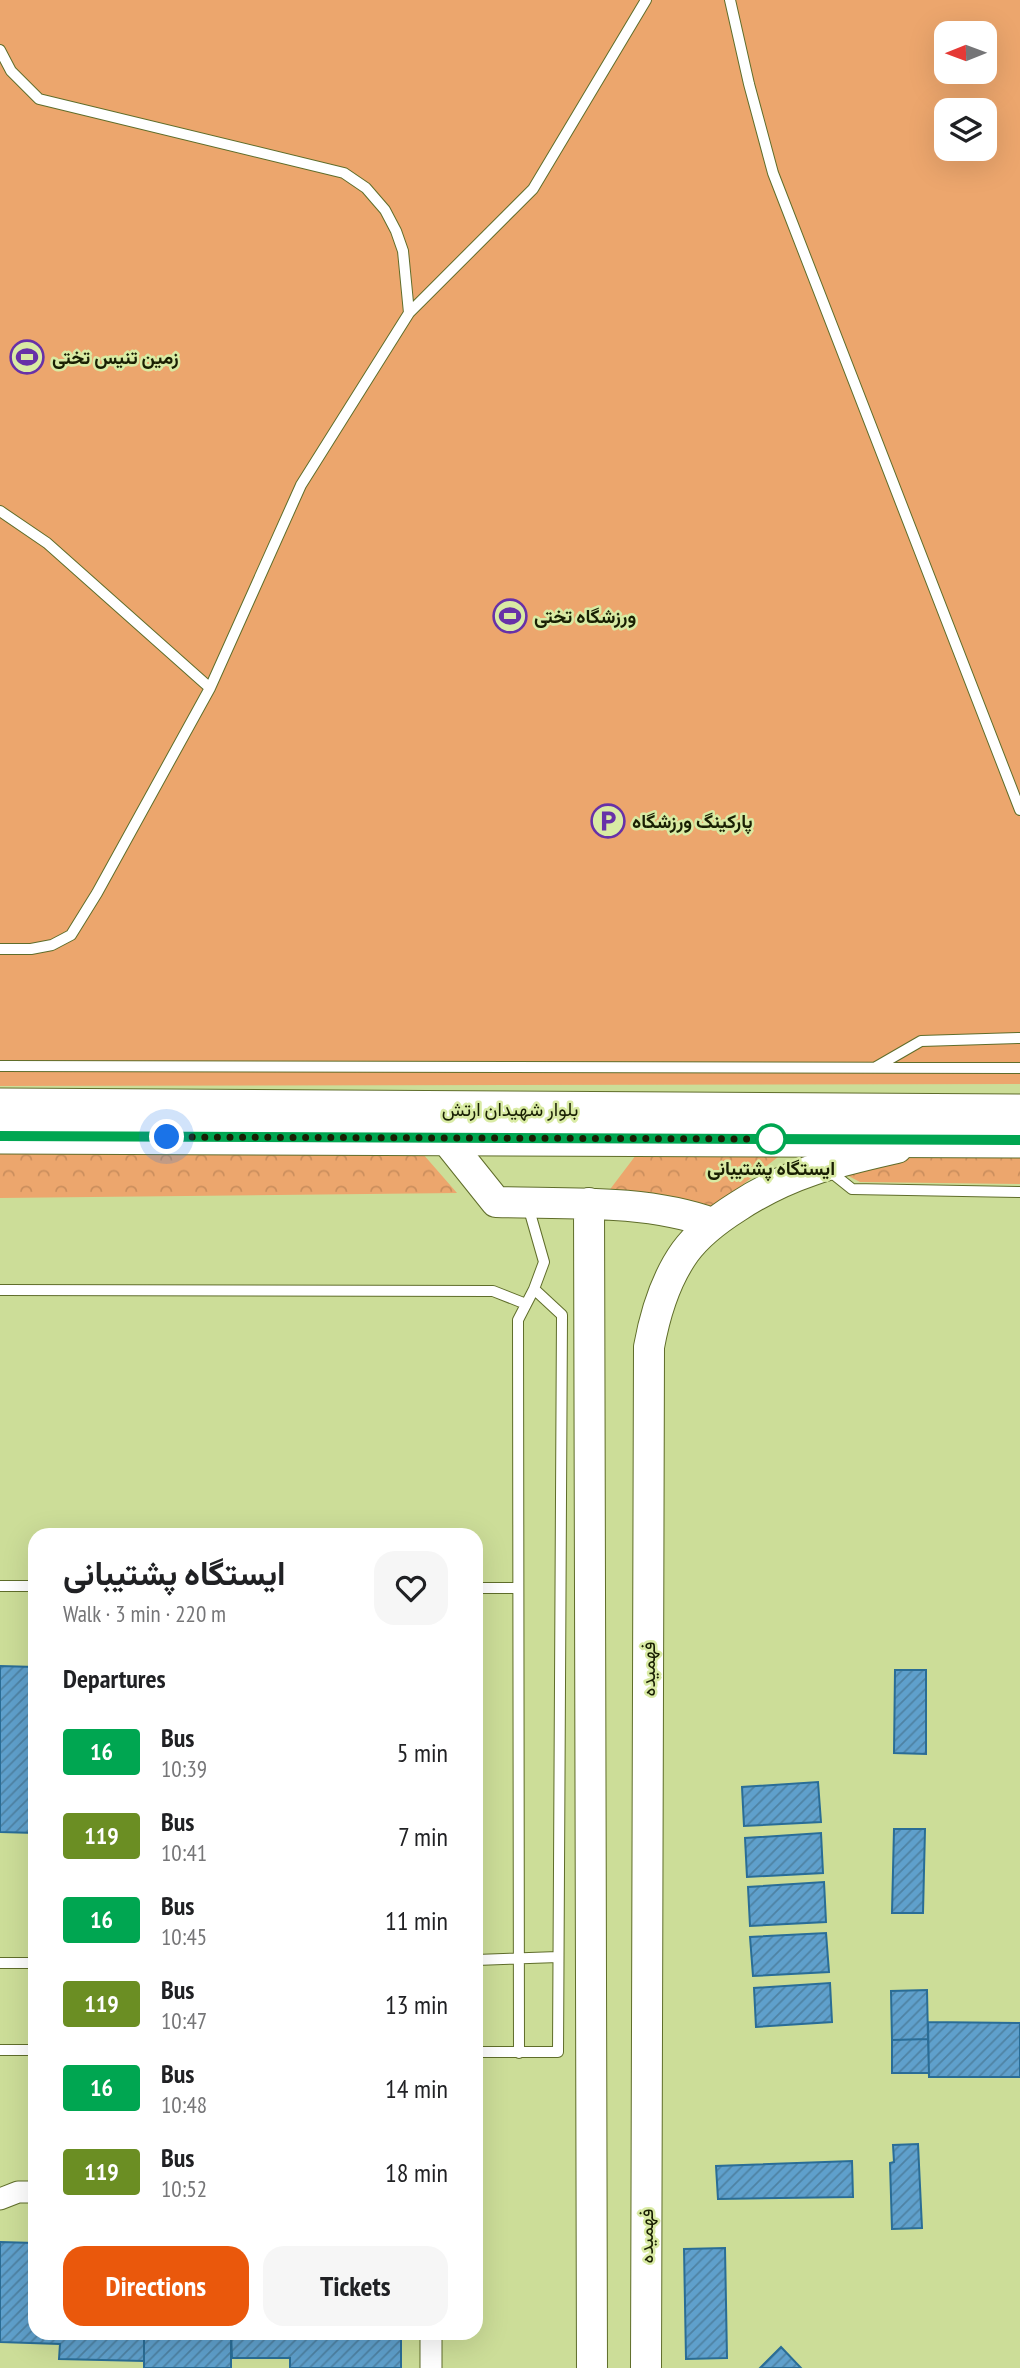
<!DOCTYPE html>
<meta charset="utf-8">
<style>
:root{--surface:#fff;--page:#f6f6f6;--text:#202124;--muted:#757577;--accent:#ea580c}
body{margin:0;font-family:"PT Sans Narrow",Vazirmatn,sans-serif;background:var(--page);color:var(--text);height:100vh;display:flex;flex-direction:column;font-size:26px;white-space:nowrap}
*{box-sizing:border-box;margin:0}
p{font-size:23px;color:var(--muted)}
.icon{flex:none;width:38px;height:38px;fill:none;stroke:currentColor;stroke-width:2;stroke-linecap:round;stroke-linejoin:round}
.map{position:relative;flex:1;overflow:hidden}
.side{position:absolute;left:28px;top:1528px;width:455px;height:812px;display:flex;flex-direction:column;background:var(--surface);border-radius:21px;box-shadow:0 7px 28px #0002}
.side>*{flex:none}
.badge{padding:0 14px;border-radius:5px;font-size:24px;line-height:46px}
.needle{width:46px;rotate:269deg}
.fabs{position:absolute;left:934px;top:21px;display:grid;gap:14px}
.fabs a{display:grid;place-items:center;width:63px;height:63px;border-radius:14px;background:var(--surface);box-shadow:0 7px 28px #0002;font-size:35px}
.you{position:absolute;width:35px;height:35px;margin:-18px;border:5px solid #fff;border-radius:50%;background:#1a73e8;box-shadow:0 0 0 10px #1a73e833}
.map>.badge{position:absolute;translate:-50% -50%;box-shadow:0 0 0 4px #fff}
h2{padding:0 35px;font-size:26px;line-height:63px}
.round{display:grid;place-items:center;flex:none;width:74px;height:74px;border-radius:21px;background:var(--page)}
.headline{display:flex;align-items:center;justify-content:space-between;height:119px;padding:0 35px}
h1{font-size:33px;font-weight:700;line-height:52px}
.button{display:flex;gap:14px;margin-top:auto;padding:14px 35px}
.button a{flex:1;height:80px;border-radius:21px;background:var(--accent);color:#fff;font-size:28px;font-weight:700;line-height:80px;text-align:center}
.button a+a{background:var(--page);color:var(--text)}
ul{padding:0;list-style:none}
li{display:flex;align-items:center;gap:21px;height:84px;padding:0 35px}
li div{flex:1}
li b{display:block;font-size:26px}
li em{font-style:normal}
li .badge{min-width:77px;font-weight:700;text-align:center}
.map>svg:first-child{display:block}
.forest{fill:url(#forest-crowns)}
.pitch{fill:#eca66d;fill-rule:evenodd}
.building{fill:url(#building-hatch);stroke:#2a6d96;stroke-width:2}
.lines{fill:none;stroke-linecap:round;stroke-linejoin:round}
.service-casing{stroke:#5f6d2a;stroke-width:12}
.minor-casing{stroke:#5f6d2a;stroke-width:23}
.secondary-casing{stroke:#5f6d2a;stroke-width:32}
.primary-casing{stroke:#5f6d2a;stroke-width:37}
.service{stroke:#fff;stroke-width:10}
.minor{stroke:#fff;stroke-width:21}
.secondary{stroke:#fff;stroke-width:30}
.primary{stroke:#fff;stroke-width:35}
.line-casing{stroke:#fff;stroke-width:16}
.line{stroke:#00a651;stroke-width:10}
.walk{stroke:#191f03;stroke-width:7;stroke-dasharray:0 12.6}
.stop-dot{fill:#fff;stroke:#00a651;stroke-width:3.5}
.labels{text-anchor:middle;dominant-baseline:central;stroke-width:5;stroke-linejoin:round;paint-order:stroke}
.poi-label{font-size:19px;font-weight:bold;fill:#191f03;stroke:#d9eba4;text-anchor:start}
.street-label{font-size:19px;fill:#191f03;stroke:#d9eba4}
.stop-label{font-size:19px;font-weight:bold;fill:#191f03;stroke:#d9eba4}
</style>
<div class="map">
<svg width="1020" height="2368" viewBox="0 0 1020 2368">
<defs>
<pattern id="forest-crowns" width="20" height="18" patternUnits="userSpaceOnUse" patternTransform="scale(1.75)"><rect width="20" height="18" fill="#eca66d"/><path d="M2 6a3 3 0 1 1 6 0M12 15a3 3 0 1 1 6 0" fill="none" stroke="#ca8e5d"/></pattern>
<pattern id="building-hatch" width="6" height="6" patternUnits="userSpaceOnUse" patternTransform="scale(1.75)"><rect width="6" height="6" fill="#5fa0cc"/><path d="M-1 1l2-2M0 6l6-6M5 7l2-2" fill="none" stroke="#4e82a3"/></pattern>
</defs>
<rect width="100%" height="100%" fill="#ccdd98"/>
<path class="forest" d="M 761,1149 L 778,1157 L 709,1211 L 605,1196 L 639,1151 Z
M 0,1154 L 423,1154 L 457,1193 L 0,1198 Z
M 933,1154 L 1020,1154 L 1020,1184 L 860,1182 L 837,1170 Z"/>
<path class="pitch" d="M 0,0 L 1020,0 L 1020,1084 L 0,1086 ZM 947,33 L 985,33 L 985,72 L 947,72 ZM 947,110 L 985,110 L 985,149 L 947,149 Z"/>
<path class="building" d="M 0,1666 L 35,1667 L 35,1833 L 0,1832 Z
M 895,1670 L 926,1670 L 926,1754 L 894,1753 Z
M 818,1782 L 821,1822 L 744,1826 L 742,1787 Z
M 894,1829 L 925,1829 L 923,1913 L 892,1913 Z
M 821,1833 L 823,1873 L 747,1877 L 745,1838 Z
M 824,1882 L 826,1922 L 750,1926 L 748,1887 Z
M 826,1933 L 829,1972 L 753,1976 L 750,1937 Z
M 830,1983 L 832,2022 L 756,2027 L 754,1988 Z
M 927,1990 L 928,2039 L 892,2040 L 891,1991 Z
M 928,2022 L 1020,2023 L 1020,2077 L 929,2077 Z
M 928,2039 L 929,2073 L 892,2073 L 892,2040 Z
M 918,2144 L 922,2228 L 892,2229 L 890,2163 L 894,2162 L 893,2145 Z
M 852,2161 L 853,2197 L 718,2199 L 716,2166 Z
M 0,2242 L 35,2243 L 35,2333 L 144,2333 L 144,2361 L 59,2359 L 60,2344 L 0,2342 Z
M 725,2248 L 727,2358 L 686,2359 L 684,2249 Z
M 144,2333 L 231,2333 L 231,2368 L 144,2368 Z
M 231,2333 L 401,2333 L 401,2368 L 290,2368 L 290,2358 L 232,2358 Z
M 781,2347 L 801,2368 L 760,2368 Z"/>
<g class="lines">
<defs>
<path id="service" d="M 730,0 L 749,84 L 773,173 L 1020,810
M 0,50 L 11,71 L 39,99 L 344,173 L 366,188 L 385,210 L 396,231 L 403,251 L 409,313 L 301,485 L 210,688 L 97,893 L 71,935 L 52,945 L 31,949 L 0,949
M 409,313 L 533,189 L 646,0
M 0,511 L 47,543 L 210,688
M 0,1066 L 1020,1068
M 876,1067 L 921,1041 L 1020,1038
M 827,1169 L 852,1189 L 1020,1192
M 0,1290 L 493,1291 L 526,1304
M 0,1586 L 35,1586
M 476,1588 L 518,1588
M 476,1960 L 558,1957
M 0,1963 L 35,1963
M 0,2050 L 35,2050
M 476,2052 L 558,2052 L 562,1315 L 534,1289
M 519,2053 L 518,1320 L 534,1289 L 544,1262 L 528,1206"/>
<path id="minor" d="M 0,2199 L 18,2192 L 35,2192
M 431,2333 L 431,2368"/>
<path id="secondary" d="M 444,1137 L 496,1202 C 566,1204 645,1199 712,1223
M 589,1203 L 592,2368
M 646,2368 L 649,1347 C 655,1314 665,1280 685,1252 C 699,1233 718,1219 737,1207 C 790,1172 836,1162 897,1148"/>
<path id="primary" d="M 0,1106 L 1020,1112
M 0,1136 L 1020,1140"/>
</defs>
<use href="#service" class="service-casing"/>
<use href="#minor" class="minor-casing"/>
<use href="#secondary" class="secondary-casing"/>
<use href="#primary" class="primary-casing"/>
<use href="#service" class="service"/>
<use href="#minor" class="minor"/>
<use href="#secondary" class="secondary"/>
<use href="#primary" class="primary"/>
</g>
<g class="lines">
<defs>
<path id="line" d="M 0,1136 L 1020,1140"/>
</defs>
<use href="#line" class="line-casing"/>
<use href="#line" class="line"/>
<path class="walk" d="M 167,1137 L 771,1139"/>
</g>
<defs>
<symbol id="stadium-ring" viewBox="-11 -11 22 22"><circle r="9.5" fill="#d9eba4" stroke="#6731a8" stroke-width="1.5"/><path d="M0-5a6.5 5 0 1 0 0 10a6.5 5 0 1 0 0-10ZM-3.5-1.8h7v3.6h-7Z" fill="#6731a8"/></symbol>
<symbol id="parking-ring" viewBox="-11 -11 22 22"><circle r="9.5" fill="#d9eba4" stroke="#6731a8" stroke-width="1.5"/><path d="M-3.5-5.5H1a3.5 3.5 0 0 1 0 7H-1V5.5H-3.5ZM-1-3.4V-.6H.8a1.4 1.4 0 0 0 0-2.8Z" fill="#6731a8"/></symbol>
</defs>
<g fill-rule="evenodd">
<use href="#stadium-ring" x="8" y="338" width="38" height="38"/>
<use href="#stadium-ring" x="491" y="597" width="38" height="38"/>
<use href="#parking-ring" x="589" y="802" width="38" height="38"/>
</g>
<circle class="stop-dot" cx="771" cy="1139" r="14"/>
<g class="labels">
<g class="poi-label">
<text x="52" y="357">زمین تنیس تختی</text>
<text x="534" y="616">ورزشگاه تختی</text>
<text x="632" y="821">پارکینگ ورزشگاه</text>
</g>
<g class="street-label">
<text x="510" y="1109">بلوار شهیدان ارتش</text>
<text transform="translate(648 1669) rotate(-90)">فهمیده</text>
<text transform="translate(646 2236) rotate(-90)">فهمیده</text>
</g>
<g class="stop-label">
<text x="771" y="1168">ایستگاه پشتیبانی</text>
</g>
</g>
</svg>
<div class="fabs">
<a><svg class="needle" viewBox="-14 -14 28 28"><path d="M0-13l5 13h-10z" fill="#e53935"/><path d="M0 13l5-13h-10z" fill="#757577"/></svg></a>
<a><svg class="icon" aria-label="layers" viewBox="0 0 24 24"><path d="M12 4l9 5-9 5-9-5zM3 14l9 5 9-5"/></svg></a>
</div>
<div class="you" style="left:167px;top:1137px"></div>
<section class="side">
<div class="headline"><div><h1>ایستگاه پشتیبانی</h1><p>Walk · 3 min · 220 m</p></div><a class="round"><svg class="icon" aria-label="heart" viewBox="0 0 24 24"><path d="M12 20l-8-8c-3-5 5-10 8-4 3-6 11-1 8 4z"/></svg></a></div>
<h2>Departures</h2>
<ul>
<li><span class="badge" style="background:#00a651;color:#fff">16</span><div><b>Bus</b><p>10:39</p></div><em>5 min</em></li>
<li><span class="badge" style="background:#6b8e23;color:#fff">119</span><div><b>Bus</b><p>10:41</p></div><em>7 min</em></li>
<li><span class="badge" style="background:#00a651;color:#fff">16</span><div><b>Bus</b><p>10:45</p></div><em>11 min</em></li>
<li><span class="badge" style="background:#6b8e23;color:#fff">119</span><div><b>Bus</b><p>10:47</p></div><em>13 min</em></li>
<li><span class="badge" style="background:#00a651;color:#fff">16</span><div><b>Bus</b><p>10:48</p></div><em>14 min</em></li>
<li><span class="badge" style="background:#6b8e23;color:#fff">119</span><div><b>Bus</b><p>10:52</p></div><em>18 min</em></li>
</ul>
<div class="button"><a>Directions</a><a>Tickets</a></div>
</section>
</div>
